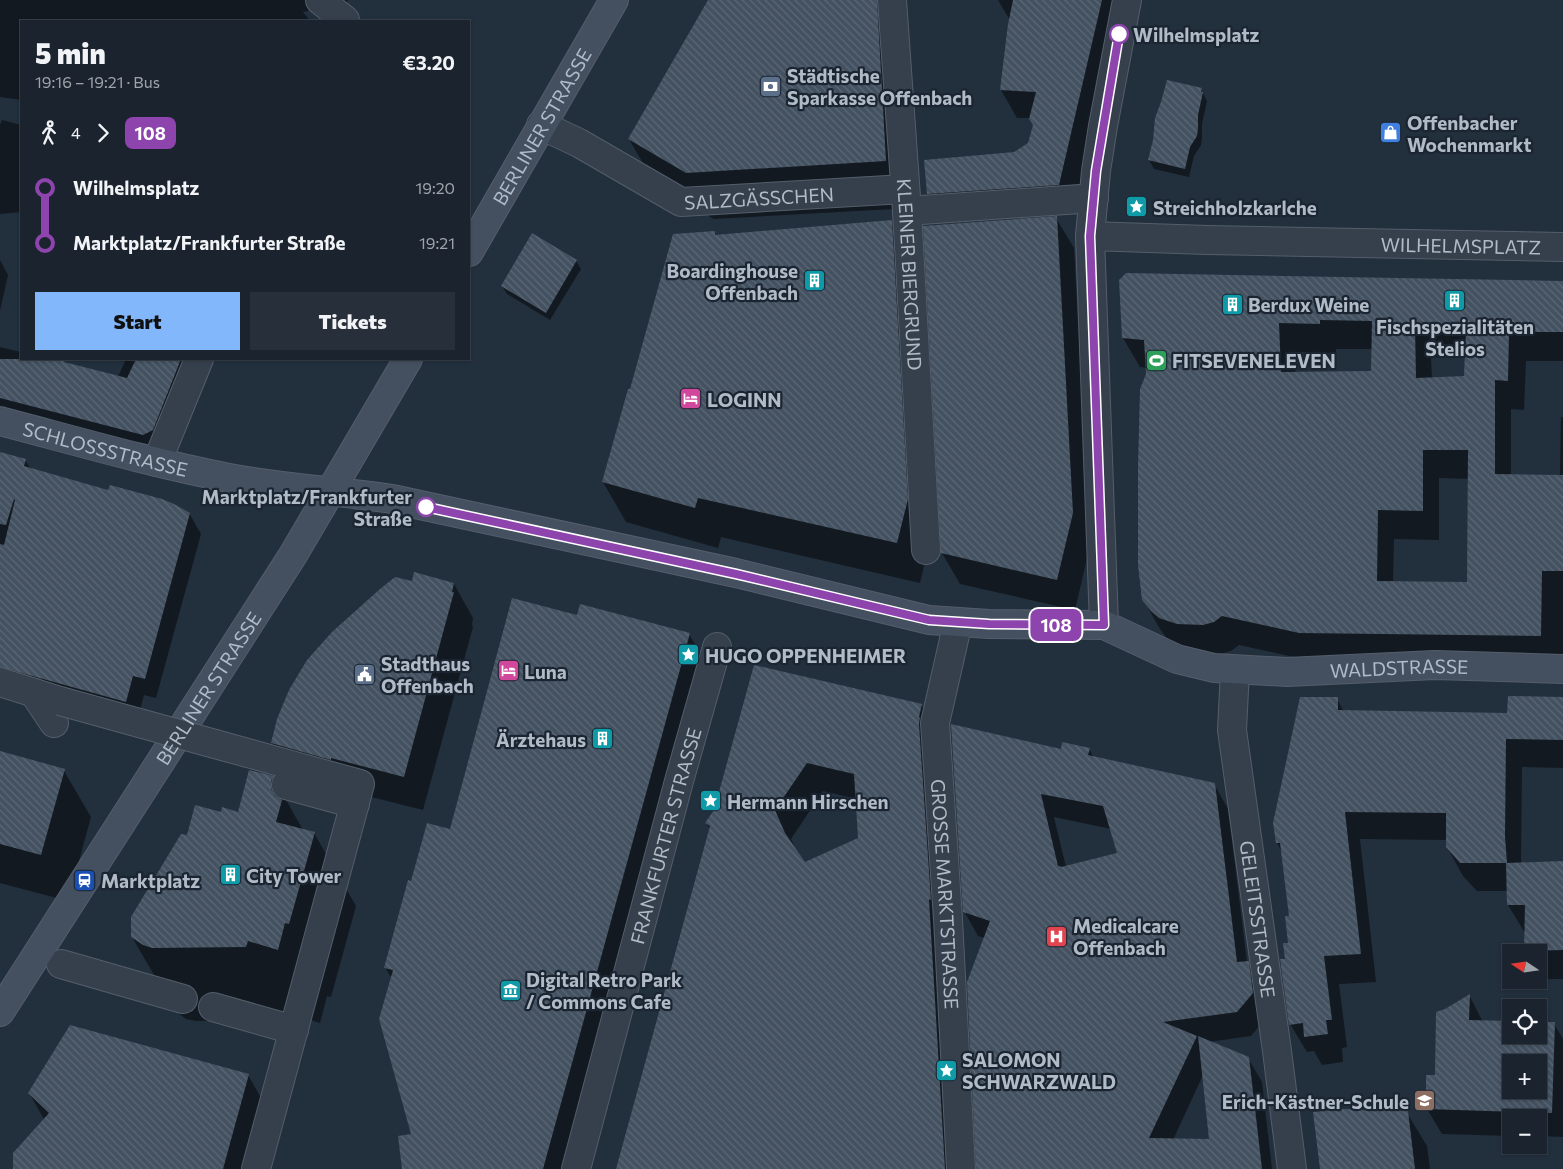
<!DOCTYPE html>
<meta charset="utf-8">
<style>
:root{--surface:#1a232e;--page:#272f3a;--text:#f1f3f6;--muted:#9fa4aa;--line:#38404a;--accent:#83b7fc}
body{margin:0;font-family:Commissioner,sans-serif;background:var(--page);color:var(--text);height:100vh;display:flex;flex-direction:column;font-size:19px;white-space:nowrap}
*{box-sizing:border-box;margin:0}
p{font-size:16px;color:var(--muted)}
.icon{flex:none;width:28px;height:28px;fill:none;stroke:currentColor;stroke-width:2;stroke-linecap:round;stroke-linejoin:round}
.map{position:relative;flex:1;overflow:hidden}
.drawer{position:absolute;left:20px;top:20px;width:450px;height:340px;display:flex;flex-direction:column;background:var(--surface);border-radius:0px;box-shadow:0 1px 4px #0004,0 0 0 1px var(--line)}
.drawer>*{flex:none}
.badge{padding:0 10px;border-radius:8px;font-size:18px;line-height:32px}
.needle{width:32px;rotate:283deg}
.fabs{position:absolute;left:1502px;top:944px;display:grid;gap:10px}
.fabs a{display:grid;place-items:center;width:45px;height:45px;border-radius:0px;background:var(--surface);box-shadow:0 1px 4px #0004,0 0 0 1px var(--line);font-size:25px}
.map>.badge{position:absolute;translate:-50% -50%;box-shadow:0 0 0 2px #fff}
.legs{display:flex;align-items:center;gap:8px;height:55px;padding:0 15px;font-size:16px}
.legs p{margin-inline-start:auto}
.headline{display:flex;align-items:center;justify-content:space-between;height:85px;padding:0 15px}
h1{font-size:28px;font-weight:800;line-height:38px}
.primary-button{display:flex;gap:10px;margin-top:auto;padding:10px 15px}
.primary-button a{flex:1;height:58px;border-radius:0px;background:var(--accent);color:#111;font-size:20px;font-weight:800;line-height:58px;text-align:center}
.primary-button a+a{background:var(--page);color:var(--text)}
ul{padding:0 15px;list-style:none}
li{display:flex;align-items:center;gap:18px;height:55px;font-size:19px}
li i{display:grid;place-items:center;width:8px;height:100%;margin:0 6px;background:currentColor}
li i::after{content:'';width:12px;height:12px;margin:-6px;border:4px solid;border-radius:50%;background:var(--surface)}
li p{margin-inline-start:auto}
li:first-child i{background:linear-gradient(#0000 50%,currentColor 0)}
li:last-child i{background:linear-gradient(currentColor 50%,#0000 0)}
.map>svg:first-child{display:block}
.shadow{fill:#0007;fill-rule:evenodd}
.building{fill:url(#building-back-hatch);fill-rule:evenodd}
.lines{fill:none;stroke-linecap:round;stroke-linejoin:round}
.street-casing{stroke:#545e6b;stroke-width:30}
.secondary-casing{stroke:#545e6b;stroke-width:30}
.street{stroke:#36404d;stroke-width:28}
.secondary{stroke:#445060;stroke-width:28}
.street-bridge-casing{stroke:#545e6b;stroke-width:30;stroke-linecap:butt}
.street-bridge{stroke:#36404d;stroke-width:28}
.line-1-casing{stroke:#fff;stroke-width:11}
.line-1{stroke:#8e44ad;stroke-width:8}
.stop-1-dot{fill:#fff;stroke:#8e44ad;stroke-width:2.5}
.labels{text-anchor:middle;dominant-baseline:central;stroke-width:4.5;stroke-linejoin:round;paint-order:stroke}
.stop-label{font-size:19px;font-weight:bold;fill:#b1bbc8;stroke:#1b2532;text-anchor:start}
.poi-label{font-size:19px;font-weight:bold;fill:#b1bbc8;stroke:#1b2532;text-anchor:start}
.street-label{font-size:19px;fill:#b1bbc8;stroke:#1b2532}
</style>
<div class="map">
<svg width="1563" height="1169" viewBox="0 0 1563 1169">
<defs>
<pattern id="building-back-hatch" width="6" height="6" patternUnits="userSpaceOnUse" patternTransform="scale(1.25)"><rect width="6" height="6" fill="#435161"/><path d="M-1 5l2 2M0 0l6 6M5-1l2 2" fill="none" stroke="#5c6876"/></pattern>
</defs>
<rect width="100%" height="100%" fill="#222f3d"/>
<path class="shadow" d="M 0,0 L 348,0 L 347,2 L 303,12 L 310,21 L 21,21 L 21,100 L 0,97 Z
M 709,0 L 901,0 L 912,208 L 714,219 L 656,186 L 629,139 Z
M 998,0 L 1124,0 L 1075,212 L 944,221 L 928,194 L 1015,153 L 1029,144 L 1034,126 L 1031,118 L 1017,118 L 1001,90 L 1011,22 Z
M 1201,89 L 1207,101 L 1202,124 L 1202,138 L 1201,145 L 1194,156 L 1189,177 L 1154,169 L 1149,160 Z
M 2,120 L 21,125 L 21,212 L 0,214 L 0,125 Z
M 1056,218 L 1074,248 L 1090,545 L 1075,610 L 960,584 L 942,553 Z
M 891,222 L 914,262 L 930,541 L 920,583 L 721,537 L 718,548 L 626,522 L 603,482 L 631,391 L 714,232 L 716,236 Z
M 0,260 L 8,275 L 0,311 Z
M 576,261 L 581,269 L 550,320 L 507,294 L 502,286 Z
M 1563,283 L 1563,361 L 1526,361 L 1524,410 L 1511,409 L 1511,475 L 1560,476 L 1561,417 L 1563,417 L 1563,666 L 1317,662 L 1239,645 L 1231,651 L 1220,654 L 1205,654 L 1186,651 L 1169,641 L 1160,629 L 1143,599 L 1147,368 L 1140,367 L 1123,338 ZM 1336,349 L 1373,349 L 1372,372 L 1296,373 L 1295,352 L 1336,353 ZM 1431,357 L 1466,358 L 1466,378 L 1432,379 ZM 1439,478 L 1469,479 L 1468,583 L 1393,582 L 1394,539 L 1439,540 Z
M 0,347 L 21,352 L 21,359 L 46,359 L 118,377 L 126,359 L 206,359 L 168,456 L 0,420 Z
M 0,453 L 25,460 L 31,469 L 189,513 L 201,534 L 156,698 L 144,695 L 137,722 L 0,684 Z
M 413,582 L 454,584 L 473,618 L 472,625 L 473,627 L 423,810 L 292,777 L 272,743 Z
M 578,617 L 689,634 L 708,667 L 570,1169 L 403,1169 L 412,1135 L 392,979 L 385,967 L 412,882 L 451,830 Z
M 755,666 L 921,705 L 938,734 L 959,1169 L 618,1169 L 711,830 L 706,823 L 716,810 ZM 823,791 L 857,799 L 860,839 L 804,863 L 796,850 L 791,839 Z
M 1563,698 L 1563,768 L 1522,767 L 1521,864 L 1563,863 L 1563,979 L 1541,979 L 1539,975 L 1539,952 L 1526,952 L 1525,951 L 1525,933 L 1508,905 L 1508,891 L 1477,891 L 1463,876 L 1447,847 L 1447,840 L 1360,839 L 1376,982 L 1339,984 L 1347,1047 L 1342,1048 L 1343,1062 L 1322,1065 L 1314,1051 L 1307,1052 L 1290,1024 L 1287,960 L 1289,944 L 1291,917 L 1282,852 L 1277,843 L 1337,699 L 1344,712 L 1508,714 Z
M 1089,749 L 1094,758 L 1214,784 L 1228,809 L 1247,962 L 1262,986 L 1266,1018 L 1251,1036 L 1208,1042 L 1248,1058 L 1262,1082 L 1272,1169 L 978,1169 L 985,938 L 978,936 L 964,911 L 1062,751 ZM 1054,817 L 1111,829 L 1119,854 L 1066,867 ZM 1203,1075 L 1210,1140 L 1173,1140 Z
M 0,753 L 64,771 L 91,817 L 68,901 L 0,883 Z
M 273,777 L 303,830 L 314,833 L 356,906 L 331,997 L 327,996 L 320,1023 L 290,1014 L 288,1020 L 196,1021 L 186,1019 L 175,1011 L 132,937 L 188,837 L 222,813 L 239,813 Z
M 1469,995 L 1483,1022 L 1511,1023 L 1511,1035 L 1539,1035 L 1539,1023 L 1554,1024 L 1563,1039 L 1563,1137 L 1539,1136 L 1539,1118 L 1511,1118 L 1511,1136 L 1442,1134 L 1427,1109 L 1427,1076 L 1436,1077 L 1445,1010 ZM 1511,1062 L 1539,1062 L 1539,1090 L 1511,1090 Z
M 248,1075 L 271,1115 L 256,1169 L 14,1169 L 44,1119 L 29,1093 Z
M 1407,1113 L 1427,1146 L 1430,1169 L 1321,1169 Z"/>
<path class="building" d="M 708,0 L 877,0 L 886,161 L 686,173 L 628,139 Z
M 1013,0 L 1102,0 L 1059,185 L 927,194 L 924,160 L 1014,152 L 1028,143 L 1033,125 L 1029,119 L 1036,92 L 1000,90 L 1008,24 Z
M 1167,80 L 1202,88 L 1201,92 L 1203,92 L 1198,115 L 1198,128 L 1197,136 L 1190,147 L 1185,169 L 1148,160 L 1153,140 L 1155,118 L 1161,102 Z
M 1057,216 L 1073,513 L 1057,580 L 941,553 L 923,226 Z
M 892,220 L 908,499 L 897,543 L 698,498 L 695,508 L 602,482 L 628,389 L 630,389 L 673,234 L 715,231 L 715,235 Z
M 532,233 L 577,260 L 546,313 L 501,286 Z
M 1126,273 L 1563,281 L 1563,332 L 1509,332 L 1508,381 L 1495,380 L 1495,474 L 1563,475 L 1563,571 L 1542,571 L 1541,636 L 1299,633 L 1222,616 L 1214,622 L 1203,625 L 1177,624 L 1159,618 L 1151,611 L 1142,600 L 1138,565 L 1138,467 L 1140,389 L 1146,374 L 1144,340 L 1122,338 L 1119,280 ZM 1320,320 L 1372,321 L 1371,371 L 1281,372 L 1279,323 L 1320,324 ZM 1415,328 L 1466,329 L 1464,376 L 1416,378 ZM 1423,450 L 1468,450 L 1467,582 L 1377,581 L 1378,510 L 1423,511 Z
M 0,359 L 65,359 L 64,362 L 127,378 L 136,359 L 181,359 L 153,430 L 143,435 L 0,398 Z
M 0,452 L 26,459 L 24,466 L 108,490 L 110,485 L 162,499 L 174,504 L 190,513 L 145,679 L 133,676 L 126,702 L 0,667 L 0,544 L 4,545 L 15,500 L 14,499 L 6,525 L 0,524 Z
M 414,572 L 454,583 L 452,592 L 454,592 L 404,777 L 331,758 L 331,760 L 271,743 L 277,719 L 289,690 L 307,660 L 332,632 L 380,589 L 395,577 L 412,581 Z
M 512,598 L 577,615 L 580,604 L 690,633 L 543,1169 L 402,1169 L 398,1136 L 411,1134 L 379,1019 L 393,970 L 384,968 L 408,880 L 411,881 L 427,823 L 450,829 Z
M 754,665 L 922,704 L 919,717 L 920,718 L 919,724 L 931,900 L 929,899 L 945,1169 L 616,1169 L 710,826 L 705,823 L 714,810 ZM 807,763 L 854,774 L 858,838 L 805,862 L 785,833 L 775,810 Z
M 1508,696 L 1563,697 L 1563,740 L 1506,739 L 1505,836 L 1507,863 L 1563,861 L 1563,950 L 1524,951 L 1525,905 L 1507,905 L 1506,863 L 1460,863 L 1446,847 L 1446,813 L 1345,812 L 1361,954 L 1324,956 L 1332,1020 L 1326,1020 L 1328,1034 L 1304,1037 L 1303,1023 L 1289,1025 L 1280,959 L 1285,959 L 1283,943 L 1288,943 L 1285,916 L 1289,916 L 1280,843 L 1276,843 L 1273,823 L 1300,697 L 1338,697 L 1338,710 L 1507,713 Z
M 951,724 L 1061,749 L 1062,742 L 1090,748 L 1088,755 L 1215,783 L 1237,962 L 1249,961 L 1253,993 L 1237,1012 L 1163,1022 L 1197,1036 L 1149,1138 L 1209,1139 L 1198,1036 L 1249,1057 L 1262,1169 L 976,1169 L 967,982 L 990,921 L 963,912 ZM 1041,794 L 1103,806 L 1117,853 L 1061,867 L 1060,866 L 1058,866 Z
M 0,751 L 65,769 L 41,855 L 0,844 Z
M 249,770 L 274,776 L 271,781 L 271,789 L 275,796 L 282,800 L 276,822 L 315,832 L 289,924 L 285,923 L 278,950 L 248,941 L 246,947 L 152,948 L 143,945 L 131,937 L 131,917 L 181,834 L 187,835 L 195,805 L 221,812 L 222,807 L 238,812 Z
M 1470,994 L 1469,1020 L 1511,1021 L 1511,1035 L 1539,1035 L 1539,1022 L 1555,1022 L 1552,1113 L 1426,1109 L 1426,1075 L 1435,1075 L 1436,1012 L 1445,1009 ZM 1511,1062 L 1539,1062 L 1539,1090 L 1511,1090 Z
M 70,1025 L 249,1074 L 223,1169 L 13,1169 L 13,1153 L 49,1113 L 28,1093 Z
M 1344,1109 L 1408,1111 L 1415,1169 L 1320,1169 L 1313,1112 Z"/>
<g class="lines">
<defs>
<g id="street">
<path d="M 320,0 L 345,20"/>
<path id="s1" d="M 892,0 L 907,211 L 926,550"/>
<path id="s2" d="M 541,125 L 579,143 L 681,202 L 905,189"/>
<path d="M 907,211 L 1094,198"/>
<path id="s3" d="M 1090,236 L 1207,240 L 1563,247"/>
<path d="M 157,462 L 199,359"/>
<path id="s4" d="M 958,622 L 935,723 L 948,919 L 961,1169"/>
<path d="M 1104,625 L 1090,236 L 1096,171 L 1103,126 L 1127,0"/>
<path id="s5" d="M 1235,670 L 1232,730 L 1277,1051 L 1292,1169"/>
<path d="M 0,682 L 60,701"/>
<path d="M 34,693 L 54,723"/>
<path d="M 215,744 L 360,784 L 256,1169"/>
<path d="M 286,785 L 355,804"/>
<path d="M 61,964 L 183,999"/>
<path d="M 213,1007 L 294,1030"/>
<path id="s6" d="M 576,1169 L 679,781 L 717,647"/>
</g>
<g id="secondary">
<path id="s7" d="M 469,252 L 614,0"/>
<path id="s8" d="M 0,421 C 76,441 152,463 229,478 C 283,488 338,491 392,499 L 736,573 L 929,620 L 989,624 L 1104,625 L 1177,659 L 1214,668 L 1287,672 L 1435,665 L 1563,669"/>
<path id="s9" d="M 0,1012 L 293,555 L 408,359"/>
</g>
</defs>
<use href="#street" class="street-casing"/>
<use href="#secondary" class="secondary-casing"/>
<use href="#street" class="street"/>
<use href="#secondary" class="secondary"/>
<defs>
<path id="street-bridge" d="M 60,701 L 215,744"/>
</defs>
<use href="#street-bridge" class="street-bridge-casing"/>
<use href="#street-bridge" class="street-bridge"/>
</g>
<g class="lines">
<defs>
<path id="line-1" d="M 426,507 L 736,574 L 929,620 L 989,624 L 1104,625 L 1090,236 L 1096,171 L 1119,34"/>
</defs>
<use href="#line-1" class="line-1-casing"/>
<use href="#line-1" class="line-1"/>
</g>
<defs>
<symbol id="bank-square" viewBox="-11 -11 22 22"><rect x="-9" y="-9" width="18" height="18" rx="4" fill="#5c6f8a" stroke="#1b2532"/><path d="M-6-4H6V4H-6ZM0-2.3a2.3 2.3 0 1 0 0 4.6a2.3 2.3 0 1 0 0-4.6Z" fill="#fff"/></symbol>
<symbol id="shop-square" viewBox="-11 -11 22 22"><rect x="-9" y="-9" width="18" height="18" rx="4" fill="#3f7fe0" stroke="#1b2532"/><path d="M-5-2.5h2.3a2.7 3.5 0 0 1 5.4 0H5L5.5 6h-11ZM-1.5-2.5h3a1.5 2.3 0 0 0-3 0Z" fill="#fff"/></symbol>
<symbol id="sight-square" viewBox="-11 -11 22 22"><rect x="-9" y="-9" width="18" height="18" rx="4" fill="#0f9aa8" stroke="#1b2532"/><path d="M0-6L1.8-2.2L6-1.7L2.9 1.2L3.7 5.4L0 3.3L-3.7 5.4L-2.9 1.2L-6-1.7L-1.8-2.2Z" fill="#fff"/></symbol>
<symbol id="building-square" viewBox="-11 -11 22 22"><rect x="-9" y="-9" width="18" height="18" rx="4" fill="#0f9aa8" stroke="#1b2532"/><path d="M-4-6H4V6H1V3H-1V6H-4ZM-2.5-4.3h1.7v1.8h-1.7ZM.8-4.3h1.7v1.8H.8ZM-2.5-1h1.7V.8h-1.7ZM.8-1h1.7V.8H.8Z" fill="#fff"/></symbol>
<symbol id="stadium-square" viewBox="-11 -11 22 22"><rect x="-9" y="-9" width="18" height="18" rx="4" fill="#2e9e5b" stroke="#1b2532"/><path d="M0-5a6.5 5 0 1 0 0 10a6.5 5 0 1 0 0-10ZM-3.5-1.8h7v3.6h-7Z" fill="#fff"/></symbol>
<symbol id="hotel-square" viewBox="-11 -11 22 22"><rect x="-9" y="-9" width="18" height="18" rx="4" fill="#d1479c" stroke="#1b2532"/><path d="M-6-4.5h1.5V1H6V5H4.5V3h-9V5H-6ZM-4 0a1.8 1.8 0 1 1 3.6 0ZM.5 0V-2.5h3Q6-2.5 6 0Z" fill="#fff"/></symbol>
<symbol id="civic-square" viewBox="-11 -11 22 22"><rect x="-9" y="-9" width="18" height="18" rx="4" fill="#5c6f8a" stroke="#1b2532"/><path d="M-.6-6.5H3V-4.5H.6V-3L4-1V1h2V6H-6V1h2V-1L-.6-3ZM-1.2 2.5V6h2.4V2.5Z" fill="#fff"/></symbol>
<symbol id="station-square" viewBox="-11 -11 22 22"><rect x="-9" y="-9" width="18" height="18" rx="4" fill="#1a4fb4" stroke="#1b2532"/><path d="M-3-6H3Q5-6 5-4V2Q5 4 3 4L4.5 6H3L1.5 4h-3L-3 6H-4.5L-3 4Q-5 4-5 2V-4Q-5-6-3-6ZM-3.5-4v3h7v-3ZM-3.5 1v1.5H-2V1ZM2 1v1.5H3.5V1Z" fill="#fff"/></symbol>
<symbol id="hospital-square" viewBox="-11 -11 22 22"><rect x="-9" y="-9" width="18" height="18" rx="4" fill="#e0444e" stroke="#1b2532"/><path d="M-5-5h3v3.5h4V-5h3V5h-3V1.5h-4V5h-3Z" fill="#fff"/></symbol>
<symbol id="museum-square" viewBox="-11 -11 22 22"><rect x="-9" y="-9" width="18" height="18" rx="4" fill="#0f9aa8" stroke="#1b2532"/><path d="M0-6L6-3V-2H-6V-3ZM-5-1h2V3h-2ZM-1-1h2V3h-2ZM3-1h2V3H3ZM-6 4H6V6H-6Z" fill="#fff"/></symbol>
<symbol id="school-square" viewBox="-11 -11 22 22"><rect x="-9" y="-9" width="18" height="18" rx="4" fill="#8d6e63" stroke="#1b2532"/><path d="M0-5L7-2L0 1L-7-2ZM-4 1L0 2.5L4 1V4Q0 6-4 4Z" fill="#fff"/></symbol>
</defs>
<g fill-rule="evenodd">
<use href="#bank-square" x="758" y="74" width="25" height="25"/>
<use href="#shop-square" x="1378" y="120" width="25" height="25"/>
<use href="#sight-square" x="1124" y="194" width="25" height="25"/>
<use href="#building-square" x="802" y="268" width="25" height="25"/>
<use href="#building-square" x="1442" y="288" width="25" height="25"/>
<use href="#building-square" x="1220" y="292" width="25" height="25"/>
<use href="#stadium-square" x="1144" y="348" width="25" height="25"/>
<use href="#hotel-square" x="678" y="386" width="25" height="25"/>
<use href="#sight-square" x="676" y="642" width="25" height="25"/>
<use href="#hotel-square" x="496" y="658" width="25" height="25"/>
<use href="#civic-square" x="352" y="662" width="25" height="25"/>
<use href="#building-square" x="590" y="726" width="25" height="25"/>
<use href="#sight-square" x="698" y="788" width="25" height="25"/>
<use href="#building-square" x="218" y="862" width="25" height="25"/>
<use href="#station-square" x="72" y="868" width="25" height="25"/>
<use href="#hospital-square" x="1044" y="924" width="25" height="25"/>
<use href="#museum-square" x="498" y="978" width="25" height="25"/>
<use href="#sight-square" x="934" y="1058" width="25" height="25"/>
<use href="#school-square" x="1412" y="1088" width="25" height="25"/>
</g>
<g class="stop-1-dot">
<circle cx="1119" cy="34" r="9"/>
<circle cx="426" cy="507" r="9"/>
</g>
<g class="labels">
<g class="stop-label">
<text x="1133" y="34">Wilhelmsplatz</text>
<text x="412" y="496" text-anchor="end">Marktplatz/Frankfurter<tspan x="412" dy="22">Straße</tspan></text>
</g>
<g class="poi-label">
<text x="787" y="75">Städtische<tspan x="787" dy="22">Sparkasse Offenbach</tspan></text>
<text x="1407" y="122">Offenbacher<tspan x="1407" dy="22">Wochenmarkt</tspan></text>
<text x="1153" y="207">Streichholzkarlche</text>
<text x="798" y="270" text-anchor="end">Boardinghouse<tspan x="798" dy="22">Offenbach</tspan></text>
<text x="1248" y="304">Berdux Weine</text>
<text x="1455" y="326" text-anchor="middle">Fischspezialitäten<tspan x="1455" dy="22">Stelios</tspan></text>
<text x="1172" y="360">FITSEVENELEVEN</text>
<text x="707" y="399">LOGINN</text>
<text x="705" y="655">HUGO OPPENHEIMER</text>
<text x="381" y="663">Stadthaus<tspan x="381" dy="22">Offenbach</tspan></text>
<text x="524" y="671">Luna</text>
<text x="586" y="739" text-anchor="end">Ärztehaus</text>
<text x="727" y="801">Hermann Hirschen</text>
<text x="246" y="875">City Tower</text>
<text x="101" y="880">Marktplatz</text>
<text x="1073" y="925">Medicalcare<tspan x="1073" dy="22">Offenbach</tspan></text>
<text x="526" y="979">Digital Retro Park<tspan x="526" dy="22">/ Commons Cafe</tspan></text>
<text x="962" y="1059">SALOMON<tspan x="962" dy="22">SCHWARZWALD</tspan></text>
<text x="1409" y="1101" text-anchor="end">Erich-Kästner-Schule</text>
</g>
<g class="street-label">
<text stroke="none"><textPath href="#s7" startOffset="145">BERLINER STRASSE</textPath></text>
<text stroke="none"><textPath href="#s2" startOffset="238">SALZGÄSSCHEN</textPath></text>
<text stroke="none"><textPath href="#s3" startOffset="371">WILHELMSPLATZ</textPath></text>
<text stroke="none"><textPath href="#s1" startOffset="275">KLEINER BIERGRUND</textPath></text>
<text stroke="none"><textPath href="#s8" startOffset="109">SCHLOSSSTRASSE</textPath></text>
<text stroke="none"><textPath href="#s8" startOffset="1430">WALDSTRASSE</textPath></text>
<text stroke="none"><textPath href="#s9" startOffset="385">BERLINER STRASSE</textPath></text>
<text stroke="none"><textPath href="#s6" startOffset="345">FRANKFURTER STRASSE</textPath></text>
<text stroke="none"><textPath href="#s4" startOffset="275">GROSSE MARKTSTRASSE</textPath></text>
<text stroke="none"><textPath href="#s5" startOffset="251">GELEITSSTRASSE</textPath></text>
</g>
</g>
</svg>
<div class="fabs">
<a><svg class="needle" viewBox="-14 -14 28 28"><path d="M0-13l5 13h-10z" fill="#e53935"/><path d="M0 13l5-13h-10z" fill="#9fa4aa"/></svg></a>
<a><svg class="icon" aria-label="locate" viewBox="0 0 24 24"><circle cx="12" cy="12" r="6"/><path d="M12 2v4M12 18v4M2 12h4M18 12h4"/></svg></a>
<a>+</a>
<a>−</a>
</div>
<b class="badge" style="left:1056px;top:625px;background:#8e44ad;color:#fff">108</b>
<section class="drawer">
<div class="headline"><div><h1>5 min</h1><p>19:16 – 19:21 · Bus</p></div><b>€3.20</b></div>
<div class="legs"><svg class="icon" aria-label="walk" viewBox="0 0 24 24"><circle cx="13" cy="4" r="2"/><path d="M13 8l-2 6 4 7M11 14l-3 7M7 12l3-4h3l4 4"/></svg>4<svg class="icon" aria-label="forward" viewBox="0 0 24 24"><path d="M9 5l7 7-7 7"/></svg><b class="badge" style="background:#8e44ad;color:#fff">108</b></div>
<ul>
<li><i style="color:#8e44ad"></i><b>Wilhelmsplatz</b><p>19:20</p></li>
<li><i style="color:#8e44ad"></i><b>Marktplatz/Frankfurter Straße</b><p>19:21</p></li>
</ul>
<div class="primary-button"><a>Start</a><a>Tickets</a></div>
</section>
</div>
